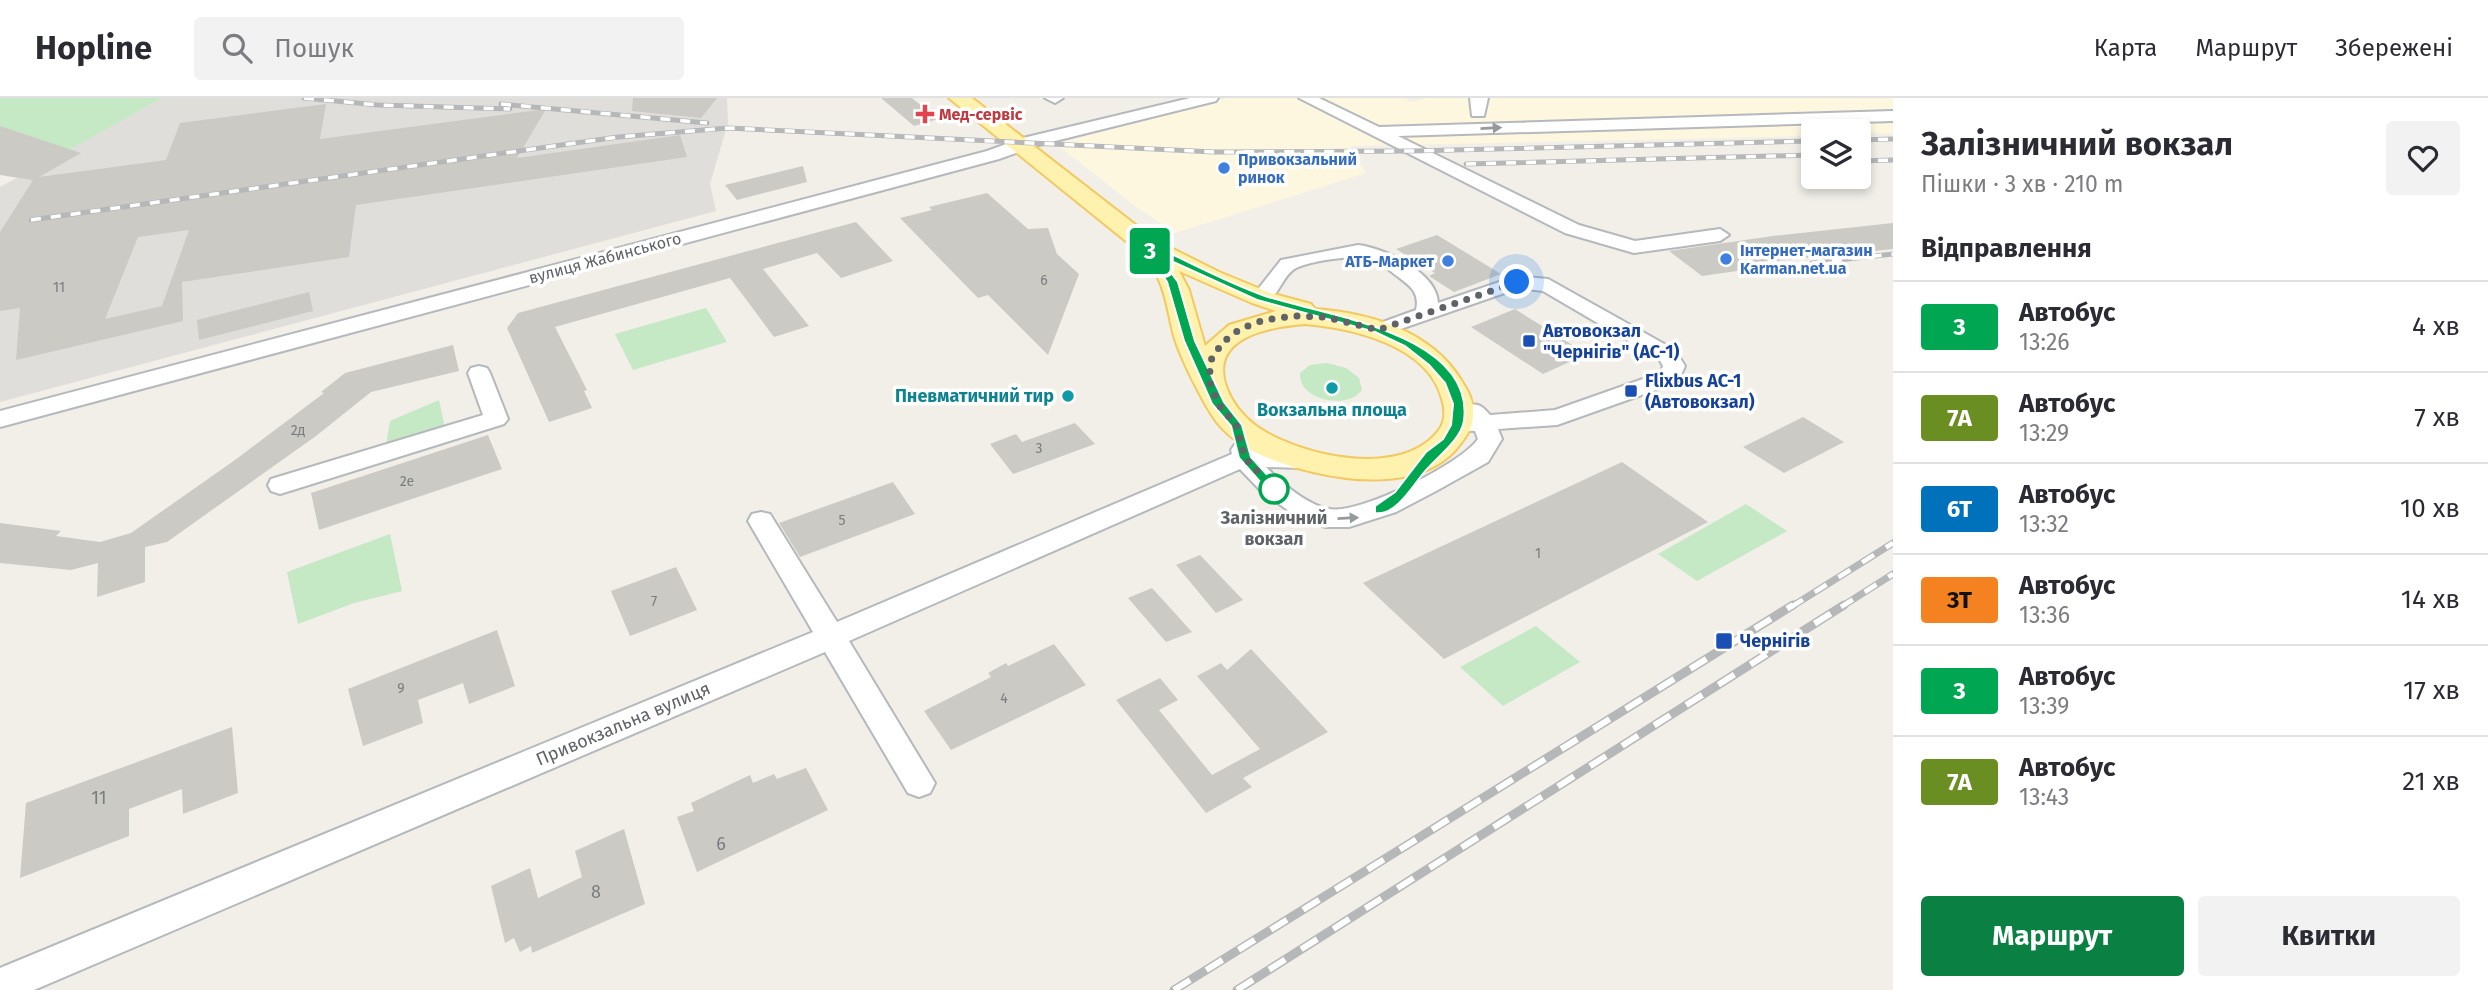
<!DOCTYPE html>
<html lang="uk">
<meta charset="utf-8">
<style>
:root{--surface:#fff;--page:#f2f2f3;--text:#2b2b33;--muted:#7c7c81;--line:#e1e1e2;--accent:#0b8043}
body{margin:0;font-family:"Fira Sans",sans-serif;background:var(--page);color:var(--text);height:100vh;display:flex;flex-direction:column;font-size:26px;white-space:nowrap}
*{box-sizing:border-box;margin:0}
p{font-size:23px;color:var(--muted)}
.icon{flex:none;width:38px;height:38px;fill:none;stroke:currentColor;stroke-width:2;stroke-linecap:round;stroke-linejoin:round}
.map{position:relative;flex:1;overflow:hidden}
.sheet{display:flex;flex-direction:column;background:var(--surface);width:595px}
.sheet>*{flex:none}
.badge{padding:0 14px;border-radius:5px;font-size:24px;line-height:46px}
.buttons{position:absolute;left:1801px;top:21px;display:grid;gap:14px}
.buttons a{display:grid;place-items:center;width:70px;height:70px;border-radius:7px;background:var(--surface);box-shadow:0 4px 10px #0003;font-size:35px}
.you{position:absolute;width:35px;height:35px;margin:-18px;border:5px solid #fff;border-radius:50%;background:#1a73e8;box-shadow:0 0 0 10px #1a73e833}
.map>.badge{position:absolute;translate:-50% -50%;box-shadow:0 0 0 4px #fff}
h2{padding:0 28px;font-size:26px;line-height:63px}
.round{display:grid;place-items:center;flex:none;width:74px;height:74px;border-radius:7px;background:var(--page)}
.headline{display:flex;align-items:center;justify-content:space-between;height:119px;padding:0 28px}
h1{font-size:33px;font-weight:700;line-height:52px}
.primary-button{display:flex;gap:14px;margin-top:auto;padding:14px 28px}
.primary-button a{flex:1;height:80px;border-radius:7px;background:var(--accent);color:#fff;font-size:28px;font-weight:700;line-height:80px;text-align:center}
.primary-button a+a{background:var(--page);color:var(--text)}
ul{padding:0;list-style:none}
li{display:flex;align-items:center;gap:21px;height:91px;padding:0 28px;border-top:2px solid var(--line)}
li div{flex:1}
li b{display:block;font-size:26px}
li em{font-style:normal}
li .badge{min-width:77px;font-weight:700;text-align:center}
header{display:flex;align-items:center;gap:42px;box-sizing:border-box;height:98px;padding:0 35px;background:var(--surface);border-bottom:2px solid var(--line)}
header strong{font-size:33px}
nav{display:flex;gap:38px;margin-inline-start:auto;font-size:24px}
.search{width:490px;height:63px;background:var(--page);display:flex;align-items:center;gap:18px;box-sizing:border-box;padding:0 24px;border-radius:7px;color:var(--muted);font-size:26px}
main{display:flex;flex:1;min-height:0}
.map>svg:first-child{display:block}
.commercial{fill:#fef7e0}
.industrial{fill:#e0deda}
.green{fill:#c5e8c5}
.building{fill:#cccac5;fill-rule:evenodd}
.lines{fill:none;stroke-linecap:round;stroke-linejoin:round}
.minor-casing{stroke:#b5b8bc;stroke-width:4}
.major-casing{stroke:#f2c960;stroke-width:4}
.minor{fill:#fff;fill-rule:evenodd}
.major{fill:#fff2af;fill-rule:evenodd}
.rail-far2-casing{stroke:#b6b7b8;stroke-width:5}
.rail-far1-casing{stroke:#b6b7b8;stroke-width:7}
.rail-casing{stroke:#b6b7b8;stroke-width:9}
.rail-far2{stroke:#fff;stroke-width:3.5;stroke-dasharray:10;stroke-linecap:butt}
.rail-far1{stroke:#fff;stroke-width:4.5;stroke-dasharray:14;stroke-linecap:butt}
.rail{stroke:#fff;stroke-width:6;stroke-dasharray:19;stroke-linecap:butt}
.oneway{fill:#979a9d}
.line{fill:#00a651;stroke:#fff;stroke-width:2}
.walk{stroke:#5f6368;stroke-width:7;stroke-dasharray:0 12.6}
.health-dot{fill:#e0444e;stroke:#fff;stroke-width:2.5}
.shop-dot{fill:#3f7fe0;stroke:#fff;stroke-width:2.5}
.transit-dot{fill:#1a4fb4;stroke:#fff;stroke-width:2.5}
.culture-dot{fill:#0f9aa8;stroke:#fff;stroke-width:2.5}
.stop-dot{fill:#fff;stroke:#00a651;stroke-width:3.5}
.labels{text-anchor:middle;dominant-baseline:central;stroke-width:7;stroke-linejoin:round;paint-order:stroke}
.number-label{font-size:14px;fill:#7a7d7f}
.far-health-label{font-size:16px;font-weight:bold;fill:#be3a42;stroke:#fff;text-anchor:start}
.far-shop-label{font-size:16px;font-weight:bold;fill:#366cbe;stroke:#fff;text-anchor:start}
.far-street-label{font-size:16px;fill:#5f6368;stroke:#fff}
.transit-label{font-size:18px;font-weight:bold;fill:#164399;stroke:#fff;text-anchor:start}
.culture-label{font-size:18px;font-weight:bold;fill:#0d838f;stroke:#fff;text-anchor:end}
.stop-label{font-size:18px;font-weight:bold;fill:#5f6368;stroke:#fff}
.street-label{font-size:18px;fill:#5f6368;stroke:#fff}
.near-number-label{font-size:18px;fill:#7a7d7f}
</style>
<header>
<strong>Hopline</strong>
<div class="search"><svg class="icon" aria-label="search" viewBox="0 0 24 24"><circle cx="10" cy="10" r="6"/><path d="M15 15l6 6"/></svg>Пошук</div>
<nav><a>Карта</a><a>Маршрут</a><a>Збережені</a></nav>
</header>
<main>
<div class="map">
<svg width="1893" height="892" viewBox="0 0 1893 892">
<rect width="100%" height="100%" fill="#f1efe8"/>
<path class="commercial" d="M 1228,0 L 1404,0 L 1412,4 L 1427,0 L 1893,0 L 1893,36 L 1813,33 L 1813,38 L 1350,48 L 1366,75 L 1175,135 L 1139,111 L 1056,46 Z"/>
<path class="industrial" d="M 162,0 L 727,0 L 728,25 L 710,86 L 716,113 L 0,304 L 0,89 Z"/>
<path class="green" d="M 0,0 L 162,0 L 58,58 L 0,29 Z
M 706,210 L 727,244 L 633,272 L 615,236 Z
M 1327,265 L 1346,270 L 1359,280 L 1362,292 C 1348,312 1298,303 1300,275 L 1310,267 Z
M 439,302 L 445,330 L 386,347 L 390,323 Z
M 1746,406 L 1787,433 L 1697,483 L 1658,456 Z
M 390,436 L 402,493 L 354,505 L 298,526 L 287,474 Z
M 1536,528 L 1580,564 L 1503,608 L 1460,569 Z"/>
<path class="building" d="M 633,0 L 717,0 L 701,20 L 632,13 Z
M 881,0 L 912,0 L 938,21 L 914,28 Z
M 326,6 L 320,41 L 546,11 L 517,60 L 680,37 L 687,59 L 356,107 L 349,159 L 182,184 L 183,223 L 16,262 L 20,210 L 0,213 L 0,134 L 33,82 L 0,77 L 0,28 L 81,55 L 39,79 L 166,62 L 180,25 ZM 189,132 L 162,208 L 105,221 L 138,139 Z
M 803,68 L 807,84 L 737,102 L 725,87 Z
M 987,95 L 1028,131 L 1048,130 L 1057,156 L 1079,176 L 1048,257 L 988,197 L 978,200 L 900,120 L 932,112 L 929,109 Z
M 856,124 L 893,163 L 841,180 L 817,155 L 763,171 L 809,228 L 774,239 L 730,180 L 555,229 L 587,292 L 584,293 L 592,310 L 549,324 L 507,230 L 518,215 Z
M 1893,125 L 1893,151 L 1767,164 L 1772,168 L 1702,178 L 1669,153 L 1773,138 Z
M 1437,137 L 1501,176 L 1454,194 L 1429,178 L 1435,175 L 1396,151 Z
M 309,194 L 313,213 L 199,242 L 197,222 Z
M 1515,211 L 1587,256 L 1543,276 L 1471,229 Z
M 453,247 L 459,273 L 371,294 L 316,338 L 167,444 L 145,449 L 145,484 L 97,499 L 98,465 L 71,472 L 0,465 L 0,425 L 61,433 L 56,438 L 100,444 L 131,435 L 235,362 L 324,295 L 321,294 L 345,275 Z
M 1803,319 L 1844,344 L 1784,375 L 1743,349 Z
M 1075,325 L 1095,346 L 1013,376 L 990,346 L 1016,336 L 1022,344 Z
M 488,337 L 502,371 L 319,432 L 311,395 Z
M 1622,364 L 1708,424 L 1444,561 L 1363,485 Z
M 893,384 L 915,416 L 800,459 L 779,425 Z
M 1200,457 L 1243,502 L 1216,515 L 1176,467 Z
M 676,469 L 697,512 L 630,538 L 611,493 Z
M 1152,490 L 1192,534 L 1166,544 L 1128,500 Z
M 497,532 L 515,588 L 469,606 L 463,585 L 418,602 L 423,625 L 363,648 L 348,591 Z
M 1054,546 L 1086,587 L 951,652 L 924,613 L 991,579 L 988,575 L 1006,565 L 1008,568 Z
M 1251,551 L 1328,634 L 1243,680 L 1252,689 L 1206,715 L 1116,602 L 1160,580 L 1178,602 L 1159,612 L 1212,677 L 1260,651 L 1197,578 L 1221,565 L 1227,572 Z
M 232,629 L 238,695 L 183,716 L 182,691 L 129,711 L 129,738 L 20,780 L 26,705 Z
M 806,670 L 828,712 L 697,774 L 677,719 L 694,713 L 691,705 L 750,677 L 753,685 L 774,676 L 777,681 Z
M 624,731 L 645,806 L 532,855 L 531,848 L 520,854 L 514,840 L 505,845 L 491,788 L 530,770 L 538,800 L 582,779 L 575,753 Z"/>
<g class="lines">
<defs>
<path id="minor" d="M 1045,0 L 1063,0 L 1055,5 Z
M 1190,0 L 1218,0 L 1216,3 L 1035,48 L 999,61 L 0,329 L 0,313 L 987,53 L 1023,40 Z
M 1299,0 L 1319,0 L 1379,29 L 1893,13 L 1893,23 L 1398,38 L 1579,127 L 1635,143 L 1720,131 L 1729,137 L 1720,143 L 1634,155 L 1565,135 Z
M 1488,0 L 1484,18 L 1472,18 L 1470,0 Z
M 1358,147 C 1384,150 1437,174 1438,205 L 1517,178 L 1548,181 L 1675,252 L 1685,268 L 1678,284 L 1557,327 L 1498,331 L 1502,341 L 1488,364 L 1436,393 L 1396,414 L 1349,429 L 1325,429 L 1296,418 L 1261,393 L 1240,371 L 849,543 L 935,685 L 930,695 L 919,699 L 908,695 L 825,554 L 34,892 L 0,892 L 0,870 L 813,534 L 748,423 L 752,416 L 761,414 L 770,416 L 837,524 L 1232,356 L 1231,352 L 1235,346 L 1243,344 L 1251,346 L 1255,352 L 1311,356 L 1314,362 L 1311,368 L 1302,370 L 1266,369 C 1282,385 1305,406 1329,411 C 1359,417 1461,366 1478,341 L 1475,333 L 1449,332 L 1445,327 L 1449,322 L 1466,319 L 1462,313 L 1466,308 C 1478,304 1482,308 1490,317 L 1555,312 L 1660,275 L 1663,268 L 1659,261 L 1543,193 L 1519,190 L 1386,236 L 1372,236 L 1368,232 L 1372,228 L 1416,212 C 1420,194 1410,188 1397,178 C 1389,172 1380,164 1370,161 C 1355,156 1311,163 1296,170 C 1279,179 1278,210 1254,204 L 1251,200 L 1281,162 Z
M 479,268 L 487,270 L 490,275 L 508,321 L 504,326 L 280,396 L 271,393 L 268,387 L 271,381 L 483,317 L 468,275 L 471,270 Z"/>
<path id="major" d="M 949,0 L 972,0 L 1155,142 L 1219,174 L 1270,195 L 1311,206 L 1315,211 C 1370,215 1431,233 1461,282 C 1468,293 1474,303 1473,317 C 1473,328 1468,336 1461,345 C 1429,390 1360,385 1313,374 C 1280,366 1243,354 1220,328 C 1206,312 1180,259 1174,238 C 1169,220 1167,200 1159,182 C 1154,171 1145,162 1137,152 ZM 1179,173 L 1252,205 L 1276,213 L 1229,227 L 1205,248 L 1189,192 ZM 1305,226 C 1352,230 1428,247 1442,301 C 1445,311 1446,323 1439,332 C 1402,382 1299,358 1256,328 C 1243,318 1233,306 1227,291 C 1207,239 1269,229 1305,226 Z"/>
</defs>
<use href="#minor" class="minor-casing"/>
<use href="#major" class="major-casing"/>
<use href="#minor" class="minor"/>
<use href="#major" class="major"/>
<defs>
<path id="rail-far2" d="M 304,0 L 378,7 L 510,11
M 501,6 L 707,25
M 1858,42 L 1893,41
M 1858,63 L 1893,62
M 1466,66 L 1813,57
M 31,122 L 618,39 L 728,30 L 1214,54 L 1411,53 L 1813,43
M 1812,165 L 1893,156"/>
<path id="rail-far1" d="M 1791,509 L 1893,445
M 1841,509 L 1893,476"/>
<path id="rail" d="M 1174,892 L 1793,507
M 1237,892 L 1844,507"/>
</defs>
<use href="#rail-far2" class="rail-far2-casing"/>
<use href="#rail-far1" class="rail-far1-casing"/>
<use href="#rail" class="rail-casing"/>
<use href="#rail-far2" class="rail-far2"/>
<use href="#rail-far1" class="rail-far1"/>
<use href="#rail" class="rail"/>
</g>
<defs><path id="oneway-solid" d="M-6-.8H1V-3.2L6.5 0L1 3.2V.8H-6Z" transform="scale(1.75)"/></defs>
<g class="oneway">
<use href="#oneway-solid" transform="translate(1491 30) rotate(-3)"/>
<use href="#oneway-solid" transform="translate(1348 420) rotate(-3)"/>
</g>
<path class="line" d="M 1142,145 L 1149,145 C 1187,163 1225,184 1265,198 C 1323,217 1476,235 1464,323 C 1461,343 1434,361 1422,377 C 1412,390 1394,419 1375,415 L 1375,408 L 1395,394 L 1426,354 L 1443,341 L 1451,327 L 1453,306 L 1445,285 L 1429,267 L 1405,248 L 1375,234 L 1257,202 L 1158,157 L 1178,184 L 1195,243 L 1224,304 L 1242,327 L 1251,359 L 1280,391 L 1274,395 L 1269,394 L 1239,360 L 1231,328 L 1212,306 L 1184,243 L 1167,184 L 1141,147 Z"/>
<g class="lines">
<path class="walk" d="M 1274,391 L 1245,360 L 1236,327 L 1218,306 L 1209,282 L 1211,262 L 1222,245 L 1240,231 L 1264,222 L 1293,218 L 1325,219 L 1378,232 L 1517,184"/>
</g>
<path class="health-dot" d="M921.5 5.5h7v7h7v7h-7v7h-7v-7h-7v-7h7z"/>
<g class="shop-dot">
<circle cx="1224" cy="70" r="7"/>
<circle cx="1726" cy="161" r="7"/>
<circle cx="1448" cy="163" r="7"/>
</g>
<g class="transit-dot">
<rect x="1522" y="236" width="14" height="14" rx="3.5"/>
<rect x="1624" y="286" width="14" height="14" rx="3.5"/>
<rect x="1715" y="534" width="18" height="18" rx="3.5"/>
</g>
<g class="culture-dot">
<circle cx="1332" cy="290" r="7"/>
<circle cx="1068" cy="298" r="7"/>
</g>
<circle class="stop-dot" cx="1274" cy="391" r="14"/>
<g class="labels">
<g class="number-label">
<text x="1044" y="182">6</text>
<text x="59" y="189">11</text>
<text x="298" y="332">2д</text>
<text x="1039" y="350">3</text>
<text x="407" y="383">2е</text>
<text x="842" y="422">5</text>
<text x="1538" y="455">1</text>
<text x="654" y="503">7</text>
<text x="401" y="590">9</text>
<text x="1004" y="600">4</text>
</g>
<g class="far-health-label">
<text x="939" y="16">Мед-сервіс</text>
</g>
<g class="far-shop-label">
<text x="1238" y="61">Привокзальний<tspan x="1238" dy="18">ринок</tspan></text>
<text x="1740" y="152">Інтернет-магазин<tspan x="1740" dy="18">Karman.net.ua</tspan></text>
<text x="1434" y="163" text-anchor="end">АТБ-Маркет</text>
</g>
<g class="far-street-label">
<text transform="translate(605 160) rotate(-15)">вулиця Жабинського</text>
</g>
<g class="transit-label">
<text x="1543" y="233">Автовокзал<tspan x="1543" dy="21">"Чернігів" (АС-1)</tspan></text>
<text x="1645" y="283">Flixbus АС-1<tspan x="1645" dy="21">(Автовокзал)</tspan></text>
<text x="1740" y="543">Чернігів</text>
</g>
<g class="culture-label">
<text x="1054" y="298">Пневматичний тир</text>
<text x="1332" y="312" text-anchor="middle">Вокзальна площа</text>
</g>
<g class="stop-label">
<text x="1274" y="420">Залізничний<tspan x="1274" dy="21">вокзал</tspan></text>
</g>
<g class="street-label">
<text transform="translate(623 626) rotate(-23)">Привокзальна вулиця</text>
</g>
<g class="near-number-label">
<text x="99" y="700">11</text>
<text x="721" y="746">6</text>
<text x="596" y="794">8</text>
</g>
</g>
</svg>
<div class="buttons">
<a><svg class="icon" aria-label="layers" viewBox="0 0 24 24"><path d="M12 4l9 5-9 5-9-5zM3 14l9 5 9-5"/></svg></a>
</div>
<div class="you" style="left:1517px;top:184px"></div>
<b class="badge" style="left:1150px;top:153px;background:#00a651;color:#fff">3</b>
</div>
<section class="sheet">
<div class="headline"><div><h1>Залізничний вокзал</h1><p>Пішки · 3 хв · 210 m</p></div><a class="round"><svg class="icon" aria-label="heart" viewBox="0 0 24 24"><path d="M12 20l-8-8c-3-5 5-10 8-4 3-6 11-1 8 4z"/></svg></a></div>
<h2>Відправлення</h2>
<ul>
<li><span class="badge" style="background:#00a651;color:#fff">3</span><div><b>Автобус</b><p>13:26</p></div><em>4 хв</em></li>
<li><span class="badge" style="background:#6b8e23;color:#fff">7А</span><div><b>Автобус</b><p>13:29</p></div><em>7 хв</em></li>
<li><span class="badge" style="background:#0072bc;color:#fff">6Т</span><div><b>Автобус</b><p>13:32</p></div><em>10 хв</em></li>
<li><span class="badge" style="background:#f58220;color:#111">3Т</span><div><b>Автобус</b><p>13:36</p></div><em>14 хв</em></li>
<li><span class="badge" style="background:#00a651;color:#fff">3</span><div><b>Автобус</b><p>13:39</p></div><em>17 хв</em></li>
<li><span class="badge" style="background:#6b8e23;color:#fff">7А</span><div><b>Автобус</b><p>13:43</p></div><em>21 хв</em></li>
</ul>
<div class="primary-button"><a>Маршрут</a><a>Квитки</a></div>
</section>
</main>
